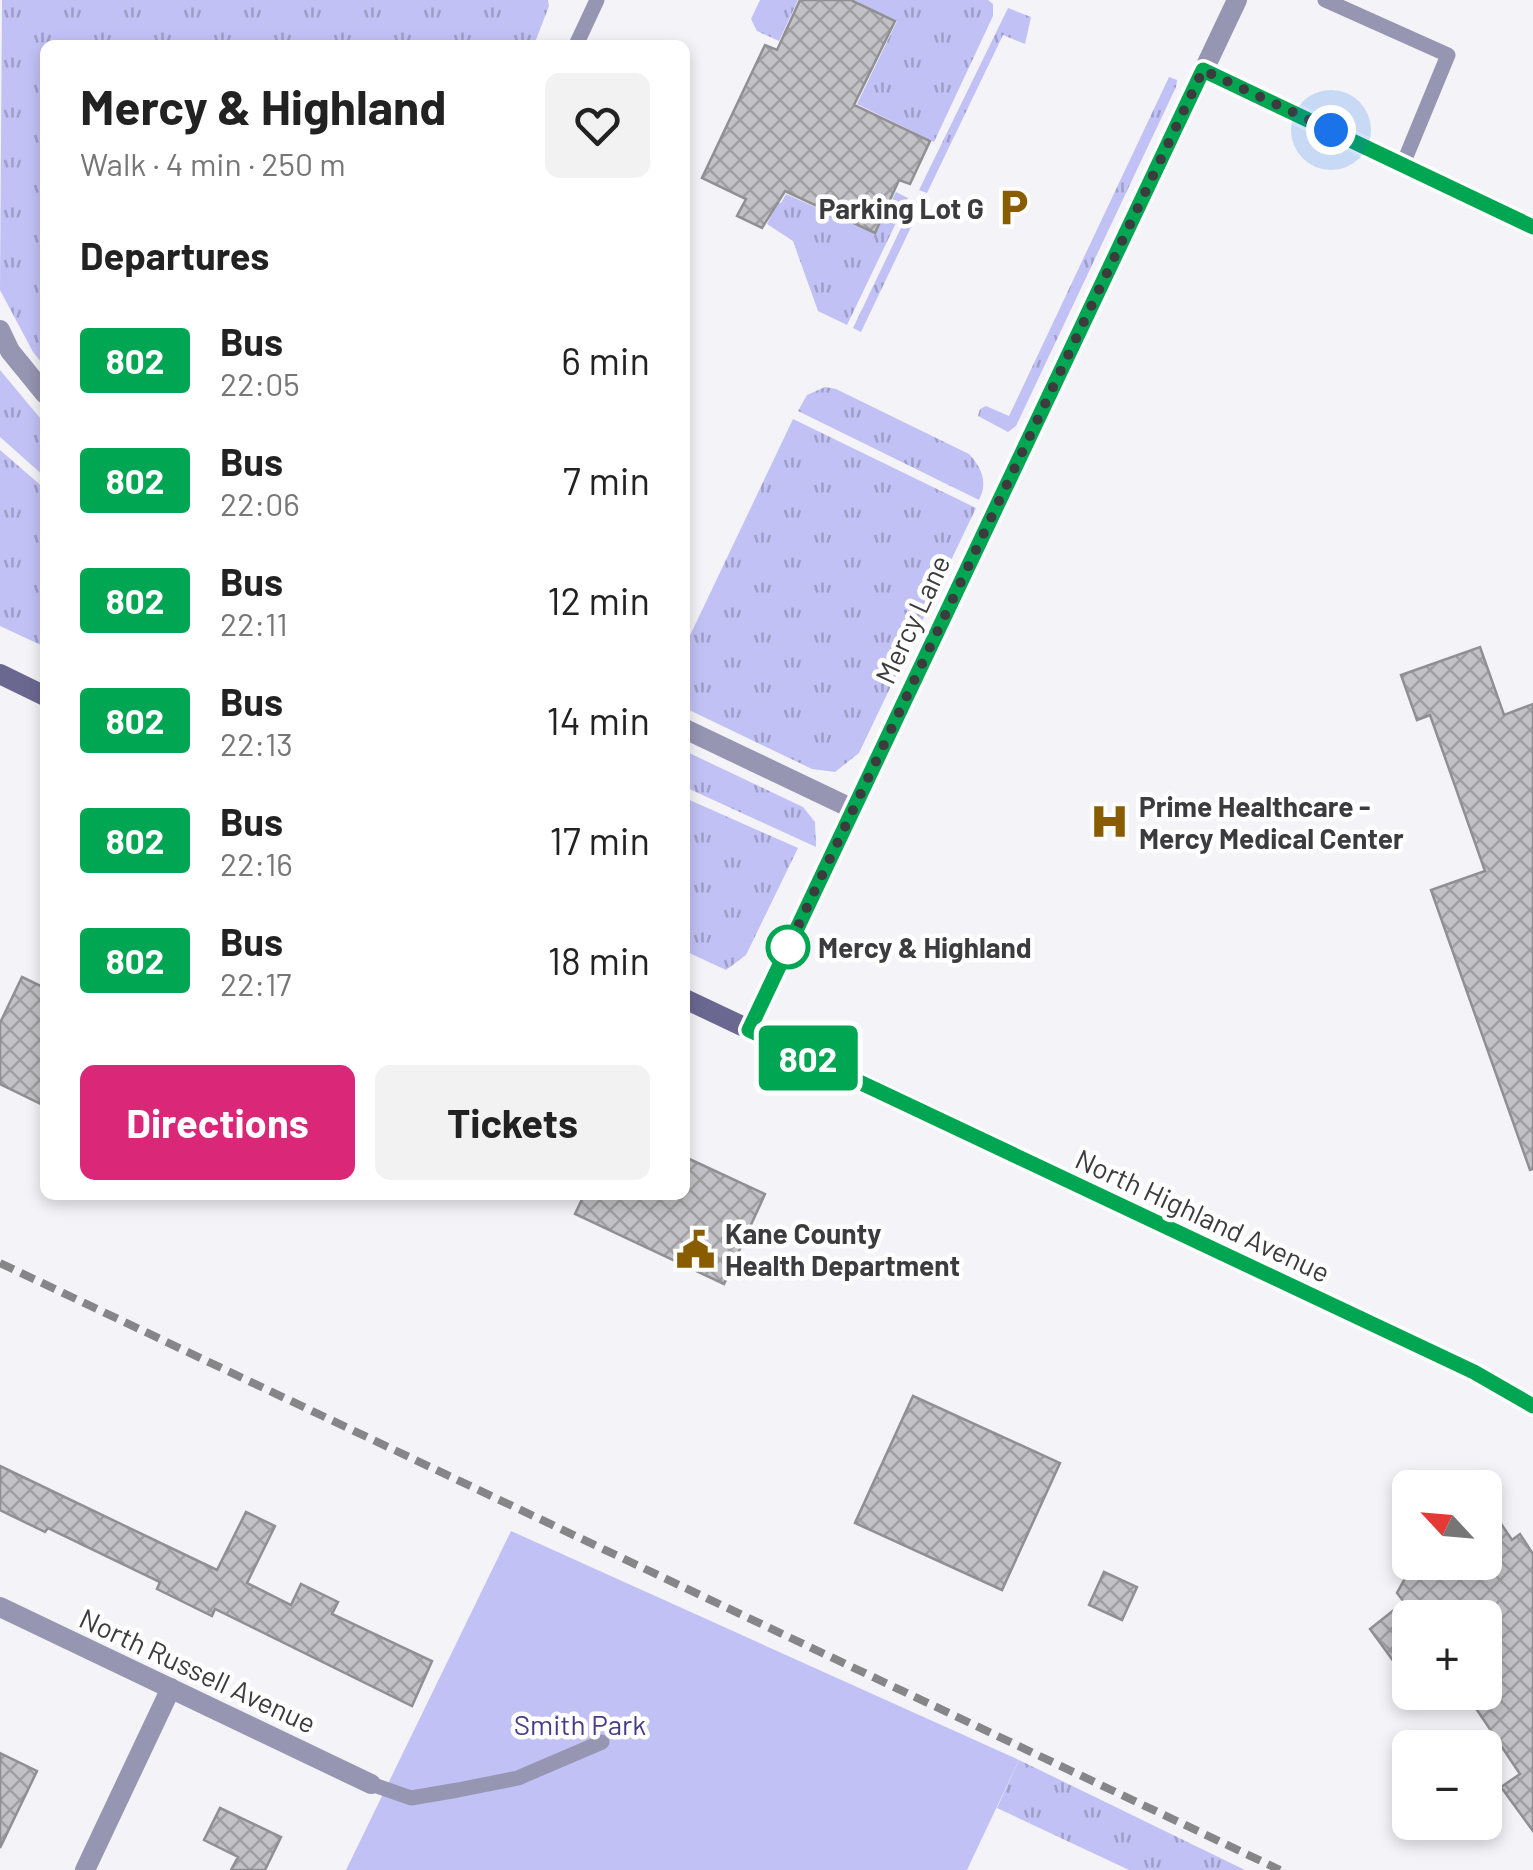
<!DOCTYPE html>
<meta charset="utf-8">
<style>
:root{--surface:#fff;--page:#f2f2f2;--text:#222;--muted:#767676;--accent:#db2777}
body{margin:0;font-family:Barlow,sans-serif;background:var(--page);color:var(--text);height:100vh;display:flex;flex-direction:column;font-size:38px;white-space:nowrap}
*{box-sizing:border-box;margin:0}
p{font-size:32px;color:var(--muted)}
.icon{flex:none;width:55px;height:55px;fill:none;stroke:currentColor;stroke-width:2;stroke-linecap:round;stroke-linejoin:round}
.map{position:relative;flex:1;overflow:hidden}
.drawer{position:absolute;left:40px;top:40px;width:650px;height:1160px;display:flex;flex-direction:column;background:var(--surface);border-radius:15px;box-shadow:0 5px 15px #0003}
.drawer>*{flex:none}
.badge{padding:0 20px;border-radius:8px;font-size:35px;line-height:65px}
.needle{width:65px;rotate:296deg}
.tools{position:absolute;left:1392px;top:1470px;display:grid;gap:20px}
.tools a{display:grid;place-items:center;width:110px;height:110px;border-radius:15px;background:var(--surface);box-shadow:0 5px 15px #0003;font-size:50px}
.you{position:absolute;width:50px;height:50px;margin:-25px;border:8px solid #fff;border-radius:50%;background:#1a73e8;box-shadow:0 0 0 15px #1a73e833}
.map>.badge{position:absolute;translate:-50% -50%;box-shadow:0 0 0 5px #fff}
h2{padding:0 40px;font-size:38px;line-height:90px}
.round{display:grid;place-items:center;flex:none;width:105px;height:105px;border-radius:15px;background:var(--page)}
.summary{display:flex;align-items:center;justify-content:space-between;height:170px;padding:0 40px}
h1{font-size:48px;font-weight:700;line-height:75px}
.primary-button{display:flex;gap:20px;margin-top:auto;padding:20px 40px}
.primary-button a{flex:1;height:115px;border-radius:15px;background:var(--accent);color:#fff;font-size:40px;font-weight:700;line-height:115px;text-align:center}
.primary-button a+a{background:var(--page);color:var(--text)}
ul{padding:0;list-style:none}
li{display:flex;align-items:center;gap:30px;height:120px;padding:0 40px}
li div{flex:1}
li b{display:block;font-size:38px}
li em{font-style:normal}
li .badge{min-width:110px;font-weight:700;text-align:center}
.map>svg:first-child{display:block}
.grass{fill:url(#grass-tufts)}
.green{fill:#c2c1f5}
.building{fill:url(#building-cross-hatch);stroke:#909094;stroke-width:2.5}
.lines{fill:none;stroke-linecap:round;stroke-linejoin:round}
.lane{stroke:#9695b2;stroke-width:15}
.street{stroke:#9695b2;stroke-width:20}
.secondary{stroke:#6a6890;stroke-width:20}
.rail{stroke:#868689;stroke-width:8;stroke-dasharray:15 8;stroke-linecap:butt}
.line-casing{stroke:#fff;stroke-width:22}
.line{stroke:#00a651;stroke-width:15}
.walk{stroke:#3c3c3e;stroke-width:10;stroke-dasharray:0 18}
.stop-dot{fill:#fff;stroke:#00a651;stroke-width:5}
.labels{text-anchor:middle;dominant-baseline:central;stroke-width:9;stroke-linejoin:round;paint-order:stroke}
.poi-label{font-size:28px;font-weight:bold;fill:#3c3c3e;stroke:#fff;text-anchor:start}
.street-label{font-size:28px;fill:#3c3c3e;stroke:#fff}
.stop-label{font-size:28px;font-weight:bold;fill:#3c3c3e;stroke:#fff;text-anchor:start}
.park-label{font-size:28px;fill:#473c88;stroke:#fff}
</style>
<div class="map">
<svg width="1533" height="1870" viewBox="0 0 1533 1870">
<defs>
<pattern id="grass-tufts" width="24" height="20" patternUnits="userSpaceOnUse" patternTransform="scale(2.5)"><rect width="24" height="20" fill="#c2c1f5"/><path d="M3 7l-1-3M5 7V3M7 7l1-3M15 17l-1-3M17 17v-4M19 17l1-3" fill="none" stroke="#9f9ec8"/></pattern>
<pattern id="building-cross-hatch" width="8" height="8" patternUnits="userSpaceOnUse" patternTransform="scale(2.5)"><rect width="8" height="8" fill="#c2c2c6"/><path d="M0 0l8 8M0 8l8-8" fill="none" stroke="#9f9fa2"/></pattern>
</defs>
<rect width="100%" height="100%" fill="#f3f3f8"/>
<path class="grass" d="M 2,0 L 548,0 L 549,6 L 534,45 L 45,45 L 45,367 L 33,352 L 0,290 Z
M 760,0 L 798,0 L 779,41 L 757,31 L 751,19 Z
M 854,0 L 988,0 L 993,4 L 993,16 L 934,142 L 857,104 L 897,21 Z
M 1008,8 L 1031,17 L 1025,44 L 1003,35 L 927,193 L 919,190 Z
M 1169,77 L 1177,80 L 1176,87 L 1016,426 L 1008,432 L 978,416 L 980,409 L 986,406 L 1009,416 Z
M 896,192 L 908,198 L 847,325 L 818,311 L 793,241 L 767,224 L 778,202 L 781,203 L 786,194 L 875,234 Z
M 914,201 L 922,204 L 861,332 L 853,328 Z
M 0,370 L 45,424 L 45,477 L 0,437 Z
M 825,387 L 836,389 L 969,454 C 982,468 988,482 979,500 L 798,411 L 807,395 Z
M 793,419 L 976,508 L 859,753 L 835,772 L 812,769 L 685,708 L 685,646 Z
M 0,450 L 45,489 L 45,647 L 0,626 Z
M 685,751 L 803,807 L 815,822 L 816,847 L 685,787 Z
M 685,798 L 798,848 L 746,955 L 726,970 L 685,951 Z
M 1019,1760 L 1245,1870 L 1129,1870 L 997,1808 Z"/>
<path class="green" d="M 511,1531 L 1019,1760 L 967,1870 L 346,1870 Z"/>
<path class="building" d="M 800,0 L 851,0 L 895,21 L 854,105 L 930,141 L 910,184 L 899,180 L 875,233 L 785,191 L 762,228 L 737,216 L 746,199 L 702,178 L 765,45 L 777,50 Z
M 1480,647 L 1504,715 L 1533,704 L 1533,1169 L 1530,1170 L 1431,890 L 1485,871 L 1430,715 L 1417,720 L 1401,675 Z
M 22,977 L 45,988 L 45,1106 L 0,1084 L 0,1023 Z
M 685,1157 L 765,1194 L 724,1284 L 575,1214 L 584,1195 L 685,1195 Z
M 913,1396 L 1060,1463 L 1002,1590 L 855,1523 Z
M 0,1466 L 217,1570 L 246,1512 L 275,1526 L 247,1583 L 291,1605 L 301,1584 L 338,1602 L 332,1614 L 432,1661 L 412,1706 L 215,1609 L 212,1616 L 157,1589 L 160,1582 L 48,1528 L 45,1532 L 0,1510 Z
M 1485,1500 L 1512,1540 L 1520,1534 L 1533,1554 L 1533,1831 L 1501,1787 L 1520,1774 L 1465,1692 L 1485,1692 L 1485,1618 L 1414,1618 L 1410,1612 L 1410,1684 L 1370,1629 L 1404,1602 L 1397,1593 L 1414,1562 L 1485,1562 Z
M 1104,1572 L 1137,1587 L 1122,1620 L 1089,1605 Z
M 0,1753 L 37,1771 L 0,1848 Z
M 220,1808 L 281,1837 L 265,1870 L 231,1870 L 238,1857 L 204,1840 Z"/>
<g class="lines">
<path class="lane" d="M 1325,0 L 1448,55 L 1403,164
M 576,45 L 597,0
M 371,1784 L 411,1798 L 458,1790 L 518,1778 L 602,1742"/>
<path class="street" d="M 1203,70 L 1533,227
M 0,330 L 10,351 L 45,394
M 685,729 L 853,809
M 749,1030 L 1237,0
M 0,1607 L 371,1784
M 85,1870 L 171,1688"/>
<path class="secondary" d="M 0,674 L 45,696
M 685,999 L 1474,1372 L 1533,1406"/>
<path class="rail" d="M 0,1263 L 1280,1870"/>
</g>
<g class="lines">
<defs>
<path id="line" d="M 1533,227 L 1203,70 L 749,1030 L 1474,1372 L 1533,1406"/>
</defs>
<use href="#line" class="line-casing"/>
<use href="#line" class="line"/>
<path class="walk" d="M 788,947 L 782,960 L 1203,70 L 1331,130"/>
</g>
<defs>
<symbol id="parking-bare" viewBox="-9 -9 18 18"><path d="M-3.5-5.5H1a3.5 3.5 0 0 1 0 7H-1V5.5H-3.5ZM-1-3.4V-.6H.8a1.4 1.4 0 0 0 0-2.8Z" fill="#895c00" stroke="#fff" stroke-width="2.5" paint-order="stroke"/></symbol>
<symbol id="hospital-bare" viewBox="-9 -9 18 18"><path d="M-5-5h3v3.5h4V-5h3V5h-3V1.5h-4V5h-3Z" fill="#895c00" stroke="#fff" stroke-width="2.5" paint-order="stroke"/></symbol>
<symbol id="civic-bare" viewBox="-9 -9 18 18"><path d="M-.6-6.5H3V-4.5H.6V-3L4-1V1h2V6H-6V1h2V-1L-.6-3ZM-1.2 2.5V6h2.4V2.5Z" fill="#895c00" stroke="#fff" stroke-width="2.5" paint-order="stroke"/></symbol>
</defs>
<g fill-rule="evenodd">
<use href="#parking-bare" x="986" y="180" width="55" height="55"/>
<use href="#hospital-bare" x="1082" y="794" width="55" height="55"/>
<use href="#civic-bare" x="668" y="1222" width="55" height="55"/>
</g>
<circle class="stop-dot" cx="788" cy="947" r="20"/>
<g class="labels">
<g class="poi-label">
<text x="984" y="208" text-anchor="end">Parking Lot G</text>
<text x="1139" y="806">Prime Healthcare -<tspan x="1139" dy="32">Mercy Medical Center</tspan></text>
<text x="725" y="1233">Kane County<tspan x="725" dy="32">Health Department</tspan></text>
</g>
<g class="street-label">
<text transform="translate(912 619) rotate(-65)">Mercy Lane</text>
<text transform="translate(1203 1215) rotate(25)">North Highland Avenue</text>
<text transform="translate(198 1670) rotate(25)">North Russell Avenue</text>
</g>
<g class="stop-label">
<text x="818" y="947">Mercy &amp; Highland</text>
</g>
<g class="park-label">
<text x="580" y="1724">Smith Park</text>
</g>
</g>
</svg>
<div class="tools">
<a><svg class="needle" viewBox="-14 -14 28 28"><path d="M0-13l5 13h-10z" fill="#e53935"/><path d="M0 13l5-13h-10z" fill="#767676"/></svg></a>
<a>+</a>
<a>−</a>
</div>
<div class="you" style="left:1331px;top:130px"></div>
<b class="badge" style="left:808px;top:1058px;background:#00a651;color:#fff">802</b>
<section class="drawer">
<div class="summary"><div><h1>Mercy &amp; Highland</h1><p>Walk · 4 min · 250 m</p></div><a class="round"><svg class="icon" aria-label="heart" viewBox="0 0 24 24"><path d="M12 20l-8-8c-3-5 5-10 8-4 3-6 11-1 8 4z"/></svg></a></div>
<h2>Departures</h2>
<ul>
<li><span class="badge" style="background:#00a651;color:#fff">802</span><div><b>Bus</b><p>22:05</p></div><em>6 min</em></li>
<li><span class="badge" style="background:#00a651;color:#fff">802</span><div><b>Bus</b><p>22:06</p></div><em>7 min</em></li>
<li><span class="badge" style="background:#00a651;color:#fff">802</span><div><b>Bus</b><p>22:11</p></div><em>12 min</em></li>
<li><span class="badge" style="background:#00a651;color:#fff">802</span><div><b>Bus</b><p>22:13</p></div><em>14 min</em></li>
<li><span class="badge" style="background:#00a651;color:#fff">802</span><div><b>Bus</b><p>22:16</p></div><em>17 min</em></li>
<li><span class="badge" style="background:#00a651;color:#fff">802</span><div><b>Bus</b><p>22:17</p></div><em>18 min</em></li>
</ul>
<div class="primary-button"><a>Directions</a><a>Tickets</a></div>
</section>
</div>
